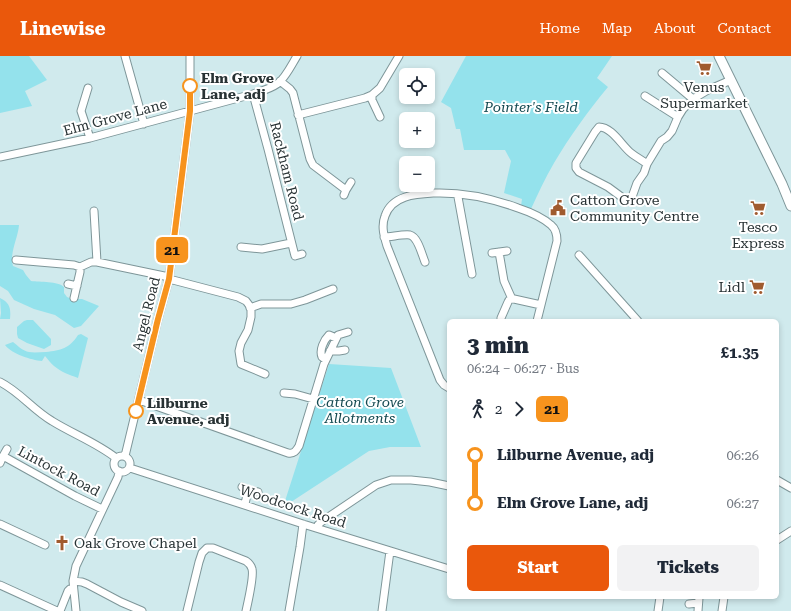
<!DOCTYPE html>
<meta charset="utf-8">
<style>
:root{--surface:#fff;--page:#f2f2f3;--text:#1f2937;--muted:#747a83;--accent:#ea580c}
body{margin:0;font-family:"Roboto Serif",serif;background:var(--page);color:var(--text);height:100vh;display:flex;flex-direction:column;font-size:15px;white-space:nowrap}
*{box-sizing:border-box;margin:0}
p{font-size:13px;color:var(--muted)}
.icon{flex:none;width:22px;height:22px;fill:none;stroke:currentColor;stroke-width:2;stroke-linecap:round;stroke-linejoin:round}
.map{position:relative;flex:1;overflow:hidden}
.sheet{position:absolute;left:447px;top:263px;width:332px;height:280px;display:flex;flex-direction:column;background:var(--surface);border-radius:6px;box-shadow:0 2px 6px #0003}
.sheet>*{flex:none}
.badge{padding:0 8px;border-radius:6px;font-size:14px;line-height:26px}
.tools{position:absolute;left:399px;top:12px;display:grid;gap:8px}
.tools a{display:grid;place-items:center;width:36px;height:36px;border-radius:6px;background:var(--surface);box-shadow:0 2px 6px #0003;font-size:20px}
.map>.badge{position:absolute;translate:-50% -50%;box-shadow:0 0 0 2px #fff}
.legs{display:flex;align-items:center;gap:6px;height:44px;padding:0 20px;font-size:13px}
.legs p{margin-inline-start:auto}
.head{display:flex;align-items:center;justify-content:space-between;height:68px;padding:0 20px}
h1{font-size:22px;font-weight:800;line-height:30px}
.primary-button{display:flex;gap:8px;margin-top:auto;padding:8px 20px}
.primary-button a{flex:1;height:46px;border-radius:6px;background:var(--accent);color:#fff;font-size:16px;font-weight:800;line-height:46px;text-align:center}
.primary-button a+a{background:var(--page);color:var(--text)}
ul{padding:0 20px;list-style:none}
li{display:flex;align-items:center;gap:14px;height:48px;font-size:15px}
li i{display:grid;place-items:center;width:6px;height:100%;margin:0 5px;background:currentColor}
li i::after{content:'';width:10px;height:10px;margin:-5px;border:3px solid;border-radius:50%;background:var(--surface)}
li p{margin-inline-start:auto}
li:first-child i{background:linear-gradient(#0000 50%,currentColor 0)}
li:last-child i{background:linear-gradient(currentColor 50%,#0000 0)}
header{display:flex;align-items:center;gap:24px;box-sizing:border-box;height:56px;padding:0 20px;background:var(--accent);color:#fff}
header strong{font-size:19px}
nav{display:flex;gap:22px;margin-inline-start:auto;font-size:14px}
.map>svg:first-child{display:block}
.green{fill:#94e2ec}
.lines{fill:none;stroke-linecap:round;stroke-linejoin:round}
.minor-casing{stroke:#7e9699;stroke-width:9}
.major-casing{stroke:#7e9699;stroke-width:11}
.minor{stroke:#fff;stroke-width:7}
.major{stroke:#fff;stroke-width:9}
.line-1-casing{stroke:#fff;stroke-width:9}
.line-1{stroke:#f7931d;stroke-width:6}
.stop-1-dot{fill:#fff;stroke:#f7931d;stroke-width:2}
.labels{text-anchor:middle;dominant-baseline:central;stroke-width:4;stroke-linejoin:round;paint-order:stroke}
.stop-label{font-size:14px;font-weight:bold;fill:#283234;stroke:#fff;text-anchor:start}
.poi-label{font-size:14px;fill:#283234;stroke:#fff}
.park-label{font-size:14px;font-style:italic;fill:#144a51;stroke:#fff}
.street-label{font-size:14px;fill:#283234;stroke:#fff}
</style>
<header>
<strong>Linewise</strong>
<nav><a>Home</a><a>Map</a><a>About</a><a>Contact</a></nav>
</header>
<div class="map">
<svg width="791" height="555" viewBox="0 0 791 555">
<rect width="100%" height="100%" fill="#d0eaed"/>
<path class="green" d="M 0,0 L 29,0 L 47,24 L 25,35 L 32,50 L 0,57 Z
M 466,0 L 612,0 L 597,22 L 608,31 C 588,55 570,80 554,107 C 545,122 538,138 531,153 L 521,150 L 522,143 L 504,137 L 511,105 L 505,94 L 464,94 L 460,73 L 456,73 L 451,52 L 441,46 Z
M 0,169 L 19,169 C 18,182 9,198 13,210 L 23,214 L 26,219 L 31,225 C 40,226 58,225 64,231 L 64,237 L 67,241 L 72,243 L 82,243 L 99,250 L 81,270 L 74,272 L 55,259 L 34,253 L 14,244 L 8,235 L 0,230 Z
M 0,242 C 10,247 11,252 10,263 L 0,263 L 1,257 Z
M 27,264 L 33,264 L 51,283 L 51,289 L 44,293 L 27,287 L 18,282 L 17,278 L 17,271 L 24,265 Z
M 81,278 L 88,282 L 78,322 C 70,319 61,316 54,310 C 50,307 48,303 45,300 L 42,305 C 31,304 12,298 5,289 L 13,286 C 18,290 23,295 29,296 C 35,297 40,296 46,296 C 61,294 69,293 78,279 Z
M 329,308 L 391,312 L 421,391 L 390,391 L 369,395 L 291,446 L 285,445 Z"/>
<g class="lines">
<defs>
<path id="minor" d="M 125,0 L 144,68
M 662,17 L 693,43 L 708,34 L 731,24
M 280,25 L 290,33 L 293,37 L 310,103 L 313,109 L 346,134 L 344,139
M 88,32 L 81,55 L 90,82
M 253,38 L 268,93 L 295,200 L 302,198
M 372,39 L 372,44 L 380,61
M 645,40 L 678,61 L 672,75 L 667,81 L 661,85 L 647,108 L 644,117 L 637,127 L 632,141 L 627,143 L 623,142 L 608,131 L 579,116 L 576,112 L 576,107 L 595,76 L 599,71 C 612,71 622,90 631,97 C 636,101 642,104 647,108
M 298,59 L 365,42 L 372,39 L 380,32 L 399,0
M 678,61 L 683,53 L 693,43
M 0,101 L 90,82 L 253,38 C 261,35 270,33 277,28 C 285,23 292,8 297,0
M 346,134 L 351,126
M 458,138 L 458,141 L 472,218
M 94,155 L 97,206
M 384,181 C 391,181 403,178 410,179 C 418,181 422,199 425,206
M 241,191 L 262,193 L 291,187
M 499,196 L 504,225 L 512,243
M 492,197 L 507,195
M 579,199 L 638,265
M 16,204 L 74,209 L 80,211 L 80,216 L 74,242
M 80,211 L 91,206 L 97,206 L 169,221
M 169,223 L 238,241 L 246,245 L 249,249 L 251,254 L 251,261 L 248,274 L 241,287 L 239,295 L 241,308 L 265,318
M 68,228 L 77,230
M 250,252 L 261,248 L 291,248 L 305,244 L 333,233
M 501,262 L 508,246 C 509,243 511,243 514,243 L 541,249
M 330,295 L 339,295 L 345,294
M 326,304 L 322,301 C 319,294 324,284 329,279 L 336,282
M 0,326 C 20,336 33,354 52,365 C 73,378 97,387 116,402
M 449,332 L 444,329 L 440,324 L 387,190 C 384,180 381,170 385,160 C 392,139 416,138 434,137 C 464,136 491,142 518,152 C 530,156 542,161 551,169 C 556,173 557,179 557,185 L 537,265
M 284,337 L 295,338 L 313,343
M 139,344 L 288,397 C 294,398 296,395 299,390 L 324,308 L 338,279 L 348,276
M114 408a8 8 0 1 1 16 0a8 8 0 1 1-16 0Z
M 3,400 L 7,393
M 125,400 L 158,263 L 169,223 L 190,55 L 190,0
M 0,407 L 3,400 L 75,440 L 102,453
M 130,412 L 303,468 L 449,513
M 777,424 L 791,432
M 242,431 L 248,434 L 245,448
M 248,434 L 258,436
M 0,468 L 45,489
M 317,472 L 318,469 L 321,466 L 376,429 L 391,424 L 411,424 L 430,426 L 449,430
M 777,484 L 791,475
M 73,525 L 82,526 L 87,528 L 121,546 L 142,555
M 0,529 L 57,555
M 689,548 L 698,547
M 60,555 L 68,535 L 70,533 L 73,533
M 76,555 L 73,525 L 76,510 L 118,421 L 119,415
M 187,555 L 199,506 L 202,497 L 207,492 L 213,492 L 246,505 C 249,507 251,509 252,513 C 254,520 248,546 246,555
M 289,555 L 300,491 L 303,468
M 382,555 L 390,495
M 658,555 L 660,541
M 698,555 L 699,542
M 722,555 L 724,541"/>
<path id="major" d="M 719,0 L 782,128 L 791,150"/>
</defs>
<use href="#minor" class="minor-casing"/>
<use href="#major" class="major-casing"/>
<use href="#minor" class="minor"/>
<use href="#major" class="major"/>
</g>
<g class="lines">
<defs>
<path id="line-1" d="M 136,355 L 158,263 L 169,223 L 190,55 L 190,30"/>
</defs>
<use href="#line-1" class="line-1-casing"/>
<use href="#line-1" class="line-1"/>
</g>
<defs>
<symbol id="supermarket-bare" viewBox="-9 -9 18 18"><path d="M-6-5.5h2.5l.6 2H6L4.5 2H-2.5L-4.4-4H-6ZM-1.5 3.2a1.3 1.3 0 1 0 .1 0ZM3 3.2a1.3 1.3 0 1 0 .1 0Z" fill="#a05b2f" stroke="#fff" stroke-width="2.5" paint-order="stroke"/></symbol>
<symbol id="civic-bare" viewBox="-9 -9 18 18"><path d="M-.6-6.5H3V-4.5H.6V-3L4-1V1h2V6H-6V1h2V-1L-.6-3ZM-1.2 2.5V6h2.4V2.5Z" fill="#a05b2f" stroke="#fff" stroke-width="2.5" paint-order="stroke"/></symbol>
<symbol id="church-bare" viewBox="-9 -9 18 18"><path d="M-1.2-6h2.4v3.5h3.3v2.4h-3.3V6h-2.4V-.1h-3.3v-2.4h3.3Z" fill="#a05b2f" stroke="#fff" stroke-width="2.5" paint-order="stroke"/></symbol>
</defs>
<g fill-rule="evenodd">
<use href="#supermarket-bare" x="693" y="1" width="22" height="22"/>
<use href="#civic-bare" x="547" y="141" width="22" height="22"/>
<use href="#supermarket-bare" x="747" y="141" width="22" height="22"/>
<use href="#supermarket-bare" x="746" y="220" width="22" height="22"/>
<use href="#church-bare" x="51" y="476" width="22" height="22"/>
</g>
<g class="stop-1-dot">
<circle cx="190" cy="30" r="7"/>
<circle cx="136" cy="355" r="7"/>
</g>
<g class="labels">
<g class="stop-label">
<text x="201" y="22">Elm Grove<tspan x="201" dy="16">Lane, adj</tspan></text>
<text x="147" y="347">Lilburne<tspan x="147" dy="16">Avenue, adj</tspan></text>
</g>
<g class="poi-label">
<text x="704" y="31">Venus<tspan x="704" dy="16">Supermarket</tspan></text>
<text x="570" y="144" text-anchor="start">Catton Grove<tspan x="570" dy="16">Community Centre</tspan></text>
<text x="758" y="171">Tesco<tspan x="758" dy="16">Express</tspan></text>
<text x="745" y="231" text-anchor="end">Lidl</text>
<text x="74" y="487" text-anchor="start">Oak Grove Chapel</text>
</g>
<g class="park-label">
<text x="531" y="51">Pointer's Field</text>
<text x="360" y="346">Catton Grove<tspan x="360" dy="16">Allotments</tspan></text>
</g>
<g class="street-label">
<text transform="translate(115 61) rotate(-15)">Elm Grove Lane</text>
<text transform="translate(287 115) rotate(76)">Rackham Road</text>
<text transform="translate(146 258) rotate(-76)">Angel Road</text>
<text transform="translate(59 415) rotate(28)">Lintock Road</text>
<text transform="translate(293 450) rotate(18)">Woodcock Road</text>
</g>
</g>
</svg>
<div class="tools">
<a><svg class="icon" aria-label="locate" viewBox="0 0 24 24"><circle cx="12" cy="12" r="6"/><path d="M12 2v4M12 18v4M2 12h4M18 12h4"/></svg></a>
<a>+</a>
<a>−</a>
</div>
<b class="badge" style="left:172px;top:194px;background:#f7931d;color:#111">21</b>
<section class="sheet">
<div class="head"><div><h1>3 min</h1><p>06:24 – 06:27 · Bus</p></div><b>£1.35</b></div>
<div class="legs"><svg class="icon" aria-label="walk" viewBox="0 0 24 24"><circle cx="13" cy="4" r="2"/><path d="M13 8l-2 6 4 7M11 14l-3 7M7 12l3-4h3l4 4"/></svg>2<svg class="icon" aria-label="forward" viewBox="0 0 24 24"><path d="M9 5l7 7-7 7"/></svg><b class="badge" style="background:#f7931d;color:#111">21</b></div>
<ul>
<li><i style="color:#f7931d"></i><b>Lilburne Avenue, adj</b><p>06:26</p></li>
<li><i style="color:#f7931d"></i><b>Elm Grove Lane, adj</b><p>06:27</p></li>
</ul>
<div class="primary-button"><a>Start</a><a>Tickets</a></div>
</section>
</div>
